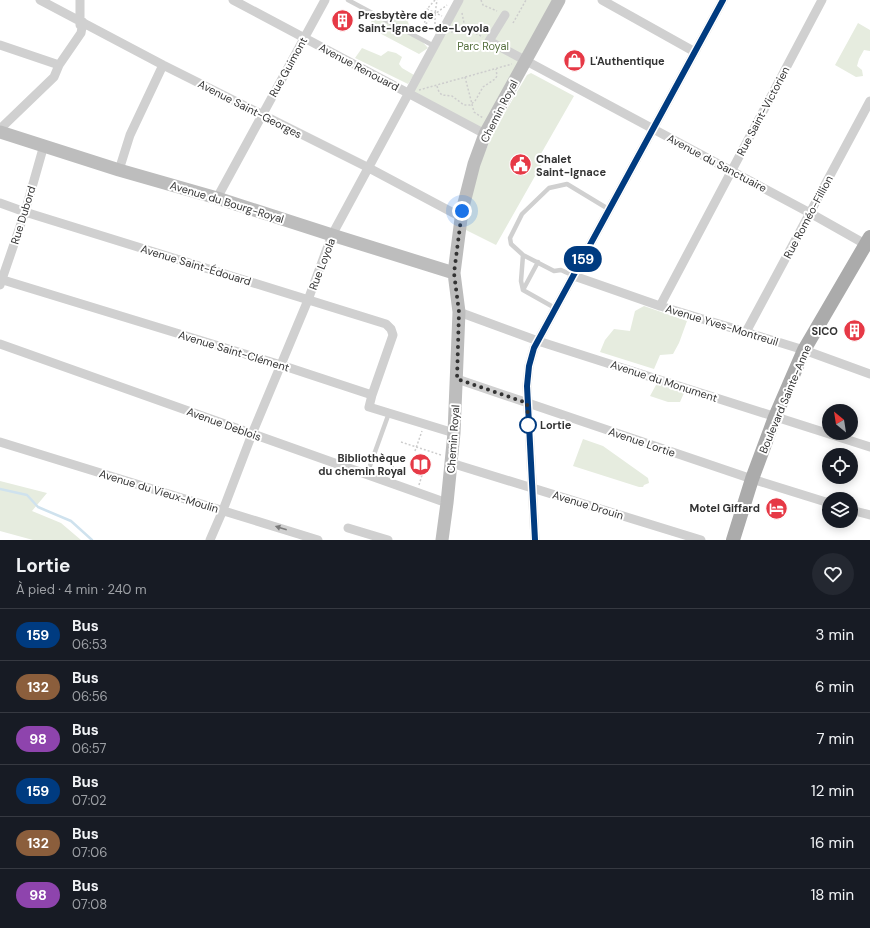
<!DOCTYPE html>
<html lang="fr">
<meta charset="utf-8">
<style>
:root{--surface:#171b24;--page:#242831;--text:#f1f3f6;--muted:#9ea1a6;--line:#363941}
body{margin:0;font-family:"DM Sans",sans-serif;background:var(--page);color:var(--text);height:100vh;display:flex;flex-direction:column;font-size:15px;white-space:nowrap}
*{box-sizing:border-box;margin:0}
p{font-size:13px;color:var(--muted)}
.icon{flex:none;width:22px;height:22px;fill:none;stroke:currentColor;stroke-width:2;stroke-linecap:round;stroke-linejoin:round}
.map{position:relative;height:540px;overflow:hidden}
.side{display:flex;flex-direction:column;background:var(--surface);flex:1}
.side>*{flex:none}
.badge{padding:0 8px;border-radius:13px;font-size:14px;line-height:26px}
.needle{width:26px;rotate:330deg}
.buttons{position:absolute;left:822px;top:404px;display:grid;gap:8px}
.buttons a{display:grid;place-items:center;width:36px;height:36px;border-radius:50%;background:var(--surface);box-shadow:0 2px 10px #0003;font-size:20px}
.you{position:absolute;width:20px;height:20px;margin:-10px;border:3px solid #fff;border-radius:50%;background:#1a73e8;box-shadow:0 0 0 6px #1a73e833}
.map>.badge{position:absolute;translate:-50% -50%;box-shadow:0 0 0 2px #fff}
.round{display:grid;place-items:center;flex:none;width:42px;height:42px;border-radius:21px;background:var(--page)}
.headline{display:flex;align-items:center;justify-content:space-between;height:68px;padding:0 16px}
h1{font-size:19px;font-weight:700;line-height:30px}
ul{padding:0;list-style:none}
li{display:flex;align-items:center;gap:12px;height:52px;padding:0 16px;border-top:1px solid var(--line)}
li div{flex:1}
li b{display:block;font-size:15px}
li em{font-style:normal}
li .badge{min-width:44px;font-weight:700;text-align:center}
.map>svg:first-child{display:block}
.green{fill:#e6ecdf}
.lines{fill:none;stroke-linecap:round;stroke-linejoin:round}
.stream{stroke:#cfe2ee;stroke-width:2.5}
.path{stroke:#cdcdcd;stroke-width:1.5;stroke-dasharray:2 2;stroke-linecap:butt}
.lane{stroke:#d0d0d0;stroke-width:4.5}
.street{stroke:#d0d0d0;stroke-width:9}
.secondary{stroke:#bdbdbd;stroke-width:13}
.primary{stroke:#ababab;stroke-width:14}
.oneway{fill:#7a7a7a}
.line-casing{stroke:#fff;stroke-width:9}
.line{stroke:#003b80;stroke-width:6}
.walk{stroke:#333;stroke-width:4;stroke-dasharray:0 7.2}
.stop-dot{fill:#fff;stroke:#003b80;stroke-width:2}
.labels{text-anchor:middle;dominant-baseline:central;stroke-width:4;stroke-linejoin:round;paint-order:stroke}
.poi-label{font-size:11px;font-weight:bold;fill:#333;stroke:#fff;text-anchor:start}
.park-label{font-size:11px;fill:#56703f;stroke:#fff}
.street-label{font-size:11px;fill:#333;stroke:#fff}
.stop-label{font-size:11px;font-weight:bold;fill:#333;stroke:#fff;text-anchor:start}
</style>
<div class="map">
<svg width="870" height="540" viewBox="0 0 870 540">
<rect width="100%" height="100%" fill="#fff"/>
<path class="green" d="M 459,0 L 559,0 L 485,134 L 409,93 Z
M 377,11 L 398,20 L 402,14 L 408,22 L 410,28 L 428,48 L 419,54 L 370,28 L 371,22 Z
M 858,23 L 870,30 L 870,51 L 864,50 L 859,59 L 857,66 L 862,70 L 863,76 L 856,77 L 835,65 Z
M 362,48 L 381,56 L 388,51 L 396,53 L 402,57 L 399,64 L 402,68 L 414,75 L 408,84 L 355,58 Z
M 531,73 L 574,96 L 538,159 L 543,162 L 496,245 L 464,229 C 470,203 474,178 484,154 C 495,127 512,101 527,75 Z
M 644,306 L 687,321 L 679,343 L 673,354 L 660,355 L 654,369 L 600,352 L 605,340 L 614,329 L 630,331 L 635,311 Z
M 656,385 L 666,385 L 684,393 L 680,402 L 668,402 L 650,396 Z
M 583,439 L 603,446 L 648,478 L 649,483 L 644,485 L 643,487 L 639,487 L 573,466 Z
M 0,481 L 47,493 L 32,511 L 61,523 L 81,540 L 33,540 L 0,531 Z"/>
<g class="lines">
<path class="stream" d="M 0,489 L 27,495 L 38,507 L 71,521 L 92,540"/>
<path class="path" d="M 435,0 L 427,9 L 424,26 L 435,14 L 447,5
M 481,0 L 483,5 L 497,11
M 427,9 L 442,16
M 513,23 L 526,0
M 435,28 L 435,14 L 437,0
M 465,28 L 483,37
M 451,32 L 465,28 L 462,13
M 465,77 L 474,112 L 483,118
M 437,86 L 439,92 L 442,95 L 452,96 L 464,105 L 470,105 L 475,101 L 483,87 L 495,79 L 497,76 L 496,69
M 419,90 L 512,64
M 401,442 L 441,455
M 415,451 L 422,431
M 392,466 L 403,470
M 419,485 L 422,475"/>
<path class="lane" d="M 348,0 L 434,46
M 523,255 L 554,271 L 561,270 L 574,276
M 523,290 L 538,262
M 555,308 L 523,290 L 521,281 L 523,255 L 511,244 L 510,238 L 522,214 L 549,188 L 567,184 L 610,210
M 367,474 L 389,413"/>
<path class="street" d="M 40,0 L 163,65 L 369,168 L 461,217
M 233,0 L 485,134
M 602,0 L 695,52
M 505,15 L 489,41 L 810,213 L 865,244
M 80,25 L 80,0
M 0,45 L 59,65
M 0,129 L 54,77 L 59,65 L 81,33 L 83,22
M 119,170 L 130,135 L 163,65
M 217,198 L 325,0
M 0,203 L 25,212 L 386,324 L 391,329 L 393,335 L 372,395
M 574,276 L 660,306 L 804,350 L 870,374
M 0,279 L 281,365 L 372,395 L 369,407 L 454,433
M 0,285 L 25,212 L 44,145
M 660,306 L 822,0
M 459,312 L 538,341 L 870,447
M 746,332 L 870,101
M 0,344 L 447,503
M 457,379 L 752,479 L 829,503
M 0,442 L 318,540
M 451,463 L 701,540
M 851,510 L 870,515
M 348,528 L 388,540
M 210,540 L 223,510 L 252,434 L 308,300 L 332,235 L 459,0
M 535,540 L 527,386 L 529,366 L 534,348 L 723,0"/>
<path class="secondary" d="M 0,132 L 119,170 L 217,198 L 332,235 L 454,273
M 442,540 L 447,503 L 454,433 L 459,312 L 454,273 L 462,211 L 474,164 L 485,134 L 559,0"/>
<path class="primary" d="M 733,540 L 752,479 L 775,417 L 804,350 L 870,237"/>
</g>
<defs><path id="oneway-solid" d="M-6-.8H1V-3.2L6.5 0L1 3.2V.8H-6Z"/></defs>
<use class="oneway" href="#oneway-solid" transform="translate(281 528) rotate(-163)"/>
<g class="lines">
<defs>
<path id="line" d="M 535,540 L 527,386 L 529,366 L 534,348 L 723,0"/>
</defs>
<use href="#line" class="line-casing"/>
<use href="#line" class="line"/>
<path class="walk" d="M 462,211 L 454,273 L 459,312 L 457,379 L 527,403 L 529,432 L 528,425"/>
</g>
<defs>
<symbol id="building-disc" viewBox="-11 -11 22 22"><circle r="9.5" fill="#e63946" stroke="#fff"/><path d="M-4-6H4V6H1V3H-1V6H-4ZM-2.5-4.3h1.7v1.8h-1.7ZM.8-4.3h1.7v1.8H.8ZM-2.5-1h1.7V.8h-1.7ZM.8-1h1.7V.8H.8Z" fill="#fff"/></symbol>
<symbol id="shop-disc" viewBox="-11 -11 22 22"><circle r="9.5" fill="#e63946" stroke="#fff"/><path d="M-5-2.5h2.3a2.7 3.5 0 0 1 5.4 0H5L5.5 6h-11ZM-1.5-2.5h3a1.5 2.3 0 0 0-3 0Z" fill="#fff"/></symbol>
<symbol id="civic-disc" viewBox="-11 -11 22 22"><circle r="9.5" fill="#e63946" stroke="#fff"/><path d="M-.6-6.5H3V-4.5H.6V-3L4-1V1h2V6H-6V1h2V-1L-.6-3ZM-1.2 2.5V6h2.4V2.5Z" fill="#fff"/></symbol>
<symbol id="library-disc" viewBox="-11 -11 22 22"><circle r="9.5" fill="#e63946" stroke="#fff"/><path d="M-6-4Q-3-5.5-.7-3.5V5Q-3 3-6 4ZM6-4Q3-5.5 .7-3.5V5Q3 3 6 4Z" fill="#fff"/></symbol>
<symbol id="hotel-disc" viewBox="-11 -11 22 22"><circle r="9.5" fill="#e63946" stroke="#fff"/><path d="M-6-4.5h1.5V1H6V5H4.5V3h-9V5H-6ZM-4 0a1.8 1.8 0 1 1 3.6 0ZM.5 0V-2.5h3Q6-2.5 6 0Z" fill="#fff"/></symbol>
</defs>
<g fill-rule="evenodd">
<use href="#building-disc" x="330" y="8" width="25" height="25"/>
<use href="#shop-disc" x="562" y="48" width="25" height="25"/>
<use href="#civic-disc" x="508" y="152" width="25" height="25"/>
<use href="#building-disc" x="842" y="318" width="25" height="25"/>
<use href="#library-disc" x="408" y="452" width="25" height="25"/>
<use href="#hotel-disc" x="764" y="496" width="25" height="25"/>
</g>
<circle class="stop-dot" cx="528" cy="425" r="8"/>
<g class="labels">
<g class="poi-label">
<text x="358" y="15">Presbytère de<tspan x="358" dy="13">Saint-Ignace-de-Loyola</tspan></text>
<text x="590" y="61">L'Authentique</text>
<text x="536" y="159">Chalet<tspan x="536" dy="13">Saint-Ignace</tspan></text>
<text x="838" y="331" text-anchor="end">SICO</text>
<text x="406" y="458" text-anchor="end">Bibliothèque<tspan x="406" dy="13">du chemin Royal</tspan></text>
<text x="760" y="508" text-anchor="end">Motel Giffard</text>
</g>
<g class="park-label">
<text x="483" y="46">Parc Royal</text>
</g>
<g class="street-label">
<text transform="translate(288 67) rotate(-61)">Rue Guimont</text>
<text transform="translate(359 67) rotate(28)">Avenue Renouard</text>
<text transform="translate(250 109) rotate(27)">Avenue Saint-Georges</text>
<text transform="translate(499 111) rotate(-63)">Chemin Royal</text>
<text transform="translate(763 111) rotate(-62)">Rue Saint-Victorien</text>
<text transform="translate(717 163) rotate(28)">Avenue du Sanctuaire</text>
<text transform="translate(227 202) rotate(17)">Avenue du Bourg-Royal</text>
<text transform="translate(23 215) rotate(-73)">Rue Dubord</text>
<text transform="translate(808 217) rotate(-62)">Rue Roméo-Fillion</text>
<text transform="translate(322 264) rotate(-69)">Rue Loyola</text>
<text transform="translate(196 265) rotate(17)">Avenue Saint-Édouard</text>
<text transform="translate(722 325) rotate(17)">Avenue Yves-Montreuil</text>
<text transform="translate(234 351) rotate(17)">Avenue Saint-Clément</text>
<text transform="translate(664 381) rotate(18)">Avenue du Monument</text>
<text transform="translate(785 399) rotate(-67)">Boulevard Sainte-Anne</text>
<text transform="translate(224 424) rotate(20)">Avenue Deblois</text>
<text transform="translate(453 439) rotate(-86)">Chemin Royal</text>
<text transform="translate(642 442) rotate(19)">Avenue Lortie</text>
<text transform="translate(159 491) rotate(17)">Avenue du Vieux-Moulin</text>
<text transform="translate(588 505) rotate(17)">Avenue Drouin</text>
</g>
<g class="stop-label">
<text x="540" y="425">Lortie</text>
</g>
</g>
</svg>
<div class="buttons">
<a><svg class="needle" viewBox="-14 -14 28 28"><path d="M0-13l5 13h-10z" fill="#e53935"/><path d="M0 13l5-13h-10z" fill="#9ea1a6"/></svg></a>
<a><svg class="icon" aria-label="locate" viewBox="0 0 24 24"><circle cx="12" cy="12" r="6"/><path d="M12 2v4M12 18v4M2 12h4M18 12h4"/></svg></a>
<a><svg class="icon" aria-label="layers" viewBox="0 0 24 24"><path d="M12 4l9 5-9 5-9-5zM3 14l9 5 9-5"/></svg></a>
</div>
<div class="you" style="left:462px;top:211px"></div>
<b class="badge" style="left:583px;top:259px;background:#003b80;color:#fff">159</b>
</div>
<section class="side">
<div class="headline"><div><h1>Lortie</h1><p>À pied · 4 min · 240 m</p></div><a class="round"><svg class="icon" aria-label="heart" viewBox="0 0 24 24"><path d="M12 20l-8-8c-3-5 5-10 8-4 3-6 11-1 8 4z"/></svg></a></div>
<ul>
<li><span class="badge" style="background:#003b80;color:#fff">159</span><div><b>Bus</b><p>06:53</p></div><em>3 min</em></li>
<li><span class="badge" style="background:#8b5e3c;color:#fff">132</span><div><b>Bus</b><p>06:56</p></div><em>6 min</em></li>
<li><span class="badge" style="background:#8e44ad;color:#fff">98</span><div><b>Bus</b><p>06:57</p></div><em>7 min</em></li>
<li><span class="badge" style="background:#003b80;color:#fff">159</span><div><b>Bus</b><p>07:02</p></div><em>12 min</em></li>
<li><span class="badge" style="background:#8b5e3c;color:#fff">132</span><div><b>Bus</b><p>07:06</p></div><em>16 min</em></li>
<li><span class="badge" style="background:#8e44ad;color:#fff">98</span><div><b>Bus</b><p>07:08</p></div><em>18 min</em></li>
</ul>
</section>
